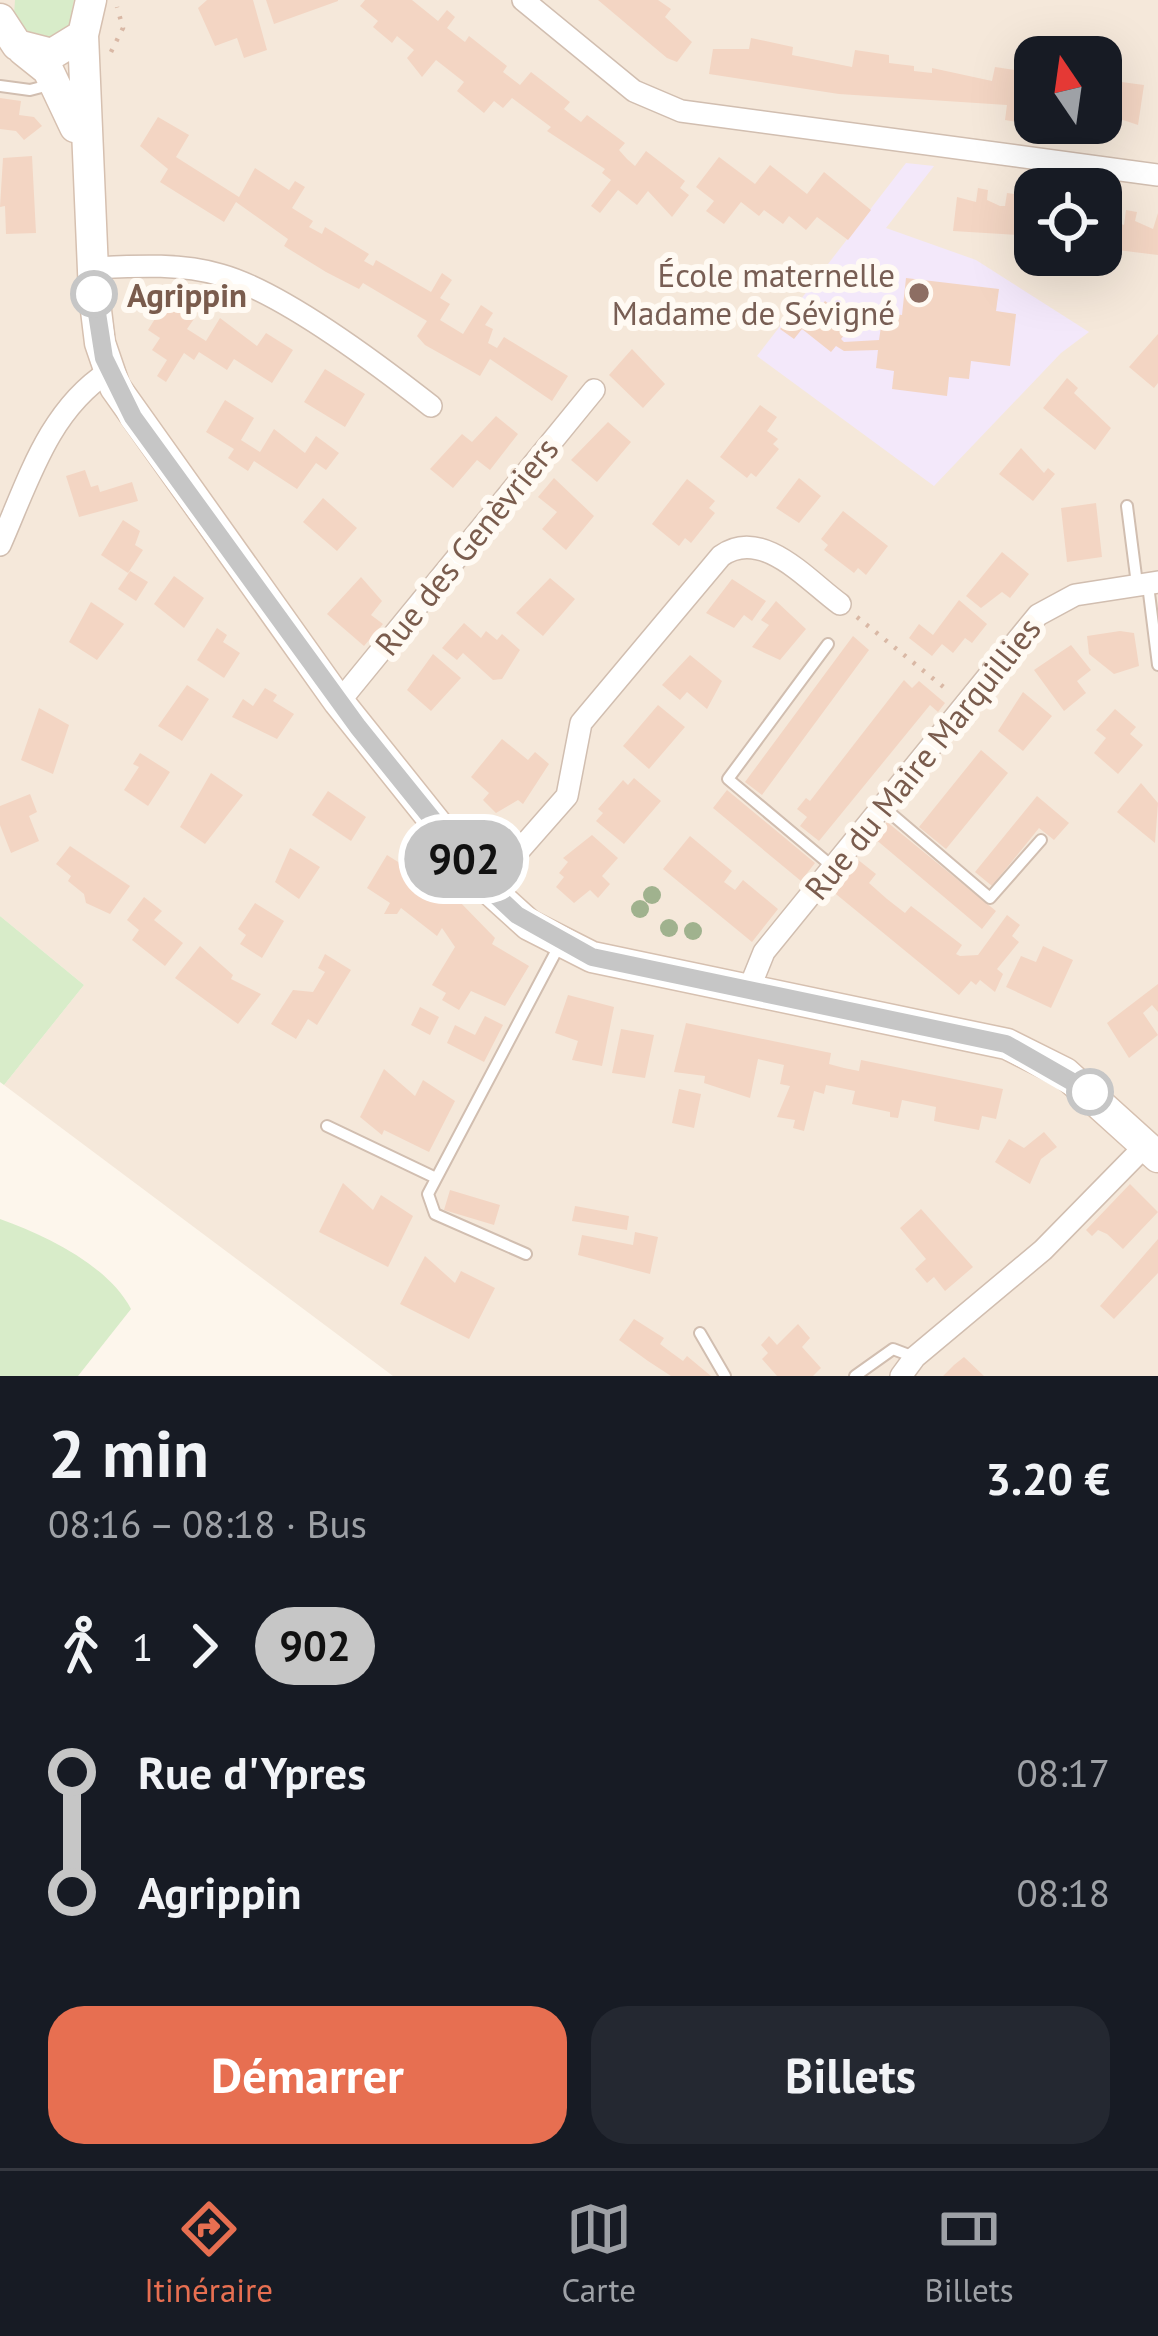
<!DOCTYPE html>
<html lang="fr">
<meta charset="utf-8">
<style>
:root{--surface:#171b24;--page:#242831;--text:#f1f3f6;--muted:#9ea1a6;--line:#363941;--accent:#e76f51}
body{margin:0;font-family:"PT Sans",sans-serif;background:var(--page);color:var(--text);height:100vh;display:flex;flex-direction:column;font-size:45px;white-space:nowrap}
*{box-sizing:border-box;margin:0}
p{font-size:39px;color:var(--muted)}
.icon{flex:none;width:66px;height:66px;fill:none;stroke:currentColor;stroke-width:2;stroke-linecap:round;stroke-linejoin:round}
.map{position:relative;height:1376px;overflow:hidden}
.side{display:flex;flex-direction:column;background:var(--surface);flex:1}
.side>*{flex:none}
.badge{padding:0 24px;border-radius:39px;font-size:42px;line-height:78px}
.needle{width:78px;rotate:347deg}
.tools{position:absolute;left:1014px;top:36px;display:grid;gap:24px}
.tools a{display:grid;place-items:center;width:108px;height:108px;border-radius:24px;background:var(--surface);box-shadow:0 12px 48px #0002;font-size:60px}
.map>.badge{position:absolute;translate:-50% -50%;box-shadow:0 0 0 6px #fff}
.legs{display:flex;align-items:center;gap:18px;height:132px;padding:0 48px;font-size:39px}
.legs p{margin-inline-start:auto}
.headline{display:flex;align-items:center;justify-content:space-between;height:204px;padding:0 48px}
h1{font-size:66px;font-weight:700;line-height:90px}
.primary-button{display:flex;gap:24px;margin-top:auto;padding:24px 48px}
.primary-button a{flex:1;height:138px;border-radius:36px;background:var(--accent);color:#fff;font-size:48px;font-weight:700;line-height:138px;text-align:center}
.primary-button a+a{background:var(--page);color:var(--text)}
ul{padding:0 48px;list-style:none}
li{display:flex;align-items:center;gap:42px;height:120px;font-size:45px}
li i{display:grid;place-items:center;width:18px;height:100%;margin:0 15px;background:currentColor}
li i::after{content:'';width:30px;height:30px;margin:-15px;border:9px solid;border-radius:50%;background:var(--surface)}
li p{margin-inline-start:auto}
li:first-child i{background:linear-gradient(#0000 50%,currentColor 0)}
li:last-child i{background:linear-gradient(currentColor 50%,#0000 0)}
.menu{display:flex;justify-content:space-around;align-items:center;height:168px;border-top:3px solid var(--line);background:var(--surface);font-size:33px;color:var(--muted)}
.menu a{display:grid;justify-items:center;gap:6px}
.menu .active{color:var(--accent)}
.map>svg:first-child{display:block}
.residential{fill:#f5e8da;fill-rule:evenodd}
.education{fill:#f3e8fa}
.green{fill:#d8ecc9}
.building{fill:#f3d5c3}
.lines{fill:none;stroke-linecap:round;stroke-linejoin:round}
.service-casing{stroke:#d1beb0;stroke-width:14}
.minor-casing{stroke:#d1beb0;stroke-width:24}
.secondary-casing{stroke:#d6c0b0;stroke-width:33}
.path{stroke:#d9b8a5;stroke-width:4.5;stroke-dasharray:3 9;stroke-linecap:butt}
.service{stroke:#fff;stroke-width:10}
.minor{stroke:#fff;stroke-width:21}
.secondary{stroke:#fff;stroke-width:30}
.tree{fill:#a0b28e}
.line-1-casing{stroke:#fff;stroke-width:27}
.line-1{stroke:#c6c6c6;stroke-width:18}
.education-dot{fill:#8d6e63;stroke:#fffaf3;stroke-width:4.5}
.stop-1-dot{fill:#fff;stroke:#c6c6c6;stroke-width:6}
.labels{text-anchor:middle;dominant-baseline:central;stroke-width:12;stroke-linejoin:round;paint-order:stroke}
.education-label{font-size:33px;fill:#785e54;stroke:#fffaf3;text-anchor:end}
.stop-label{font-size:33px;font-weight:bold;fill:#7a5c4d;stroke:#fffaf3;text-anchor:start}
.street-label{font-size:33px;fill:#7a5c4d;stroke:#fffaf3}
</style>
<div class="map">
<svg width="1158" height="1376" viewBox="0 0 1158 1376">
<rect width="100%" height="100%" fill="#fdf6ec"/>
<path class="residential" d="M 0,0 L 1158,0 L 1158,1376 L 393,1376 L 4,1085 L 84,985 L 0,916 ZM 1035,57 L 1101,57 L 1101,123 L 1035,123 ZM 1035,189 L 1101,189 L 1101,255 L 1035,255 Z"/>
<path class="education" d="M 906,163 L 934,166 L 886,228 L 976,260 L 1089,332 L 1061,353 L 934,486 L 757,356 Z"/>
<path class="green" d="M 15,0 L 74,0 L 69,28 L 56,38 L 29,37 L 14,15 Z
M 0,916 L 84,985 L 4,1085 L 0,1082 Z
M 0,1219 C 45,1235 108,1265 131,1309 L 78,1376 L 0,1376 Z"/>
<path class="building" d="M 207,0 L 253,0 L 267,50 L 244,58 L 237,38 L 215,46 L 198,8 Z
M 266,0 L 338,0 L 338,1 L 274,24 Z
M 365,0 L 412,0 L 438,21 L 447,10 L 455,17 L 447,28 L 465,42 L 469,36 L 507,66 L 503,72 L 520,85 L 531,72 L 570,102 L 564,109 L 573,116 L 581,122 L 587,115 L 625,143 L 619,150 L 627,159 L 635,166 L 646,151 L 685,181 L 680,188 L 689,195 L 672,217 L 648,191 L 637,205 L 618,190 L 600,213 L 591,206 L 611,180 L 602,173 L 605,169 L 547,131 L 551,127 L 512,98 L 503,108 L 494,101 L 484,113 L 457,91 L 464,82 L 436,60 L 422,77 L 407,58 L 414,50 L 397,36 L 392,43 L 373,27 L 378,21 L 360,6 Z
M 598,0 L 658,0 L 671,9 L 665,17 L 692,42 L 677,62 L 667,58 Z
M 751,38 L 793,47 L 792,55 L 852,67 L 855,50 L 889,55 L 889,63 L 914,66 L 914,71 L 932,73 L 932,68 L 992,81 L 995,67 L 1035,73 L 1035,109 L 1018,111 L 1017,122 L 1005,120 L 1007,105 L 839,94 L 709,74 L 713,49 L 749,49 Z
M 1114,81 L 1144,85 L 1138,125 L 1120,119 L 1118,134 L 1096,131 L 1101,91 L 1112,93 Z
M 0,98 L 21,101 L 19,115 L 34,117 L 42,126 L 24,140 L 16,131 L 0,129 Z
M 158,117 L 189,135 L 176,157 L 239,197 L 255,168 L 289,190 L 295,181 L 305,187 L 292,208 L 313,221 L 309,227 L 322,234 L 325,227 L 369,254 L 364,261 L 373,266 L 376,260 L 431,292 L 442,273 L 452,280 L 440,298 L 450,304 L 440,320 L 463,334 L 481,305 L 493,313 L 485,325 L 493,329 L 488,343 L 497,348 L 504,337 L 568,376 L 552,401 L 490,359 L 480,376 L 425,345 L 417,336 L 427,321 L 363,283 L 359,289 L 326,272 L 284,246 L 288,239 L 236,202 L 224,222 L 160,182 L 168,169 L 140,146 Z
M 32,156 L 36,233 L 6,234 L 5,206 L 0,207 L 3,158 Z
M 719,157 L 755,184 L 770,165 L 807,194 L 824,172 L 871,210 L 848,240 L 817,217 L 806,230 L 789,216 L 783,224 L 764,210 L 759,216 L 741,202 L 724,224 L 706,211 L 714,201 L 696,187 Z
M 978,188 L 988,190 L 987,200 L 1000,206 L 1005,206 L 1007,193 L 1028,196 L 1035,236 L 953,231 L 957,197 L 976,202 Z
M 1126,210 L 1137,212 L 1135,221 L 1153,229 L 1158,213 L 1158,255 L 1101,248 L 1104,218 L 1124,225 Z
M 906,278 L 999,289 L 996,311 L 1016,314 L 1010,366 L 971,361 L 969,379 L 949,377 L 947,396 L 892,389 L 894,371 L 876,368 L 878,350 L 844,351 L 836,346 L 831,352 L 802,329 L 794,339 L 780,329 L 796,309 L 810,320 L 825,301 L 854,323 L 841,339 L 844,342 L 879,340 L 883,313 L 902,315 Z
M 168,298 L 196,316 L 187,329 L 206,341 L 220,318 L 257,346 L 266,333 L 293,350 L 272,383 L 234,359 L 227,370 L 199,352 L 194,360 L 184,353 L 166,382 L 157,376 L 167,360 L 152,350 L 160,338 L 148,330 Z
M 1158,334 L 1158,383 L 1154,388 L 1129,367 Z
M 632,349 L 665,384 L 643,408 L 609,375 Z
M 325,369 L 365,394 L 345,427 L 304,402 Z
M 1067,378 L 1078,388 L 1074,393 L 1111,428 L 1095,450 L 1043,408 Z
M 225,400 L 254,418 L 241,440 L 260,452 L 274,429 L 305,453 L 316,436 L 339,453 L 326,470 L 316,463 L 297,489 L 254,461 L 248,471 L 228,458 L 234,449 L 206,432 Z
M 760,405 L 777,417 L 767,431 L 778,439 L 773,444 L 779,449 L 756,477 L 751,473 L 747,478 L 720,457 Z
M 496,416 L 518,434 L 490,470 L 477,460 L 453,488 L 430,469 L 462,434 L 472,442 Z
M 608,422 L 631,442 L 597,482 L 571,460 Z
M 1021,448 L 1044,473 L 1048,468 L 1055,474 L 1033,501 L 999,474 Z
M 85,470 L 91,487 L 98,485 L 100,492 L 132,482 L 138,501 L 79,517 L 66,476 Z
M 554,478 L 594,516 L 566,550 L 542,529 L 557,512 L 538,497 Z
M 799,478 L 821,496 L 799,523 L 776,508 Z
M 687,479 L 715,501 L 709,508 L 715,513 L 691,543 L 685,538 L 679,546 L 652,524 Z
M 323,498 L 357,528 L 337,551 L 303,522 Z
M 1096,503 L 1102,557 L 1067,562 L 1061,508 Z
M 843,511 L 888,546 L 866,575 L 858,568 L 854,573 L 824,550 L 828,545 L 821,539 Z
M 123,520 L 140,531 L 135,545 L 143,550 L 128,573 L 101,555 Z
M 1002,552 L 1029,574 L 1010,598 L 1002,592 L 981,608 L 966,596 Z
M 130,571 L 148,582 L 136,601 L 118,589 Z
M 174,576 L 204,598 L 184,628 L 154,604 Z
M 361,577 L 382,601 L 371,615 L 383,624 L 364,646 L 327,614 Z
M 550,578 L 575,599 L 543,636 L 516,613 Z
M 732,579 L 766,601 L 752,621 L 744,615 L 734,628 L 706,613 Z
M 959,600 L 987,624 L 972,643 L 965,638 L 953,653 L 942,644 L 932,656 L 909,638 L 919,624 L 933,635 Z
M 776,601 L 806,629 L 780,660 L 752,647 L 769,625 L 761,620 Z
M 91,602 L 124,624 L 97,660 L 69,642 Z
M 464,623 L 481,638 L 486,631 L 497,640 L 502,634 L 520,650 L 502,679 L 493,680 L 463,653 L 457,660 L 442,648 Z
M 217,628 L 227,635 L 223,642 L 240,653 L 224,678 L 197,660 Z
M 1120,631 L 1134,633 L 1139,666 L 1114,674 L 1089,654 L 1087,636 Z
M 853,636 L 869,650 L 762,795 L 745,782 Z
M 1071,645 L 1091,670 L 1077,681 L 1086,693 L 1064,711 L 1034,670 Z
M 433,654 L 461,678 L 431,711 L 407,690 Z
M 690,655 L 722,681 L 707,709 L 687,692 L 680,700 L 662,685 Z
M 904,680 L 912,688 L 919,681 L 945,703 L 938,712 L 930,705 L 819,841 L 800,826 L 807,817 L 797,809 L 806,798 L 810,801 Z
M 187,685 L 209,699 L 182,741 L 158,726 Z
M 265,688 L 277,695 L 273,701 L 294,714 L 277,739 L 232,717 L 243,699 L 253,706 Z
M 1023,692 L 1052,716 L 1023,751 L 998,731 Z
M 658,705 L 685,727 L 649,769 L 623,746 Z
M 39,708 L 69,725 L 53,774 L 21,760 Z
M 1115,709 L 1136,727 L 1130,734 L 1143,745 L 1118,774 L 1094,753 L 1106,738 L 1096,730 Z
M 502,739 L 528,760 L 535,752 L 549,764 L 523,804 L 518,800 L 496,813 L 483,800 L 489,793 L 471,777 Z
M 981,750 L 1008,773 L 946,849 L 919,827 Z
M 140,753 L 170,772 L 148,806 L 124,790 L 139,767 L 133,764 Z
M 211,773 L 243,795 L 205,844 L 180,827 Z
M 634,778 L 661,801 L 624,844 L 596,821 L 603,813 L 598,809 L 623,780 L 628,785 Z
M 1141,783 L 1158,803 L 1155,843 L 1117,812 Z
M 727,790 L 815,863 L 801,881 L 713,808 Z
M 328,791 L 366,817 L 351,841 L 312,815 Z
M 30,794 L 37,812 L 29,816 L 39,841 L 11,853 L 0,825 L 0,806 Z
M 1037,796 L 1069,823 L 1054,840 L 1039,828 L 992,886 L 975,872 Z
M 887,822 L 996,911 L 982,929 L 874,838 Z
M 592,835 L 618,858 L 602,876 L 610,884 L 598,898 L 590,890 L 574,903 L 556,887 L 564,877 L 559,873 L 568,862 L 563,858 Z
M 690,836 L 732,871 L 724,882 L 735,890 L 743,880 L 778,909 L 752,942 L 663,869 Z
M 70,846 L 130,886 L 110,914 L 86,903 L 84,894 L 68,881 L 71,876 L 56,864 Z
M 290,848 L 320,867 L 299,899 L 275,882 Z
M 387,855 L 457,899 L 495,938 L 492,944 L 529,966 L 505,1006 L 471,991 L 459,1010 L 442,1000 L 446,993 L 432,985 L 455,947 L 442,928 L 437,936 L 401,908 L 397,914 L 384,914 L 390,903 L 367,888 Z
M 857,859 L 876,874 L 869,883 L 887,899 L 905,913 L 911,906 L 962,945 L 956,954 L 960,956 L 978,955 L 1007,915 L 1020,925 L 1012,936 L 1019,942 L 997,969 L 1003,974 L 995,992 L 980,980 L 976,985 L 971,981 L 959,995 L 831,890 Z
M 144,897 L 162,911 L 154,920 L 183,943 L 165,966 L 132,940 L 139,930 L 127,920 Z
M 255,903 L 284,921 L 262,958 L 240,944 L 246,935 L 238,929 Z
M 200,946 L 233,975 L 231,979 L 261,994 L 238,1024 L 175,978 Z
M 1043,946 L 1073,960 L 1051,1008 L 1006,987 L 1021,956 L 1036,962 Z
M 325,954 L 351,970 L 317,1025 L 308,1019 L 296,1039 L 271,1024 L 293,990 L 313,992 L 325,972 L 318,968 Z
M 1158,984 L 1158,1012 L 1152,1005 L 1143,1013 L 1158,1035 L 1129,1058 L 1107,1023 Z
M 568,995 L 614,1007 L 602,1066 L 572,1060 L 578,1041 L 555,1033 Z
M 420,1007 L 439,1017 L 430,1035 L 411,1025 Z
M 485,1016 L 503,1025 L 484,1062 L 447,1043 L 455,1025 L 475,1035 Z
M 686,1023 L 831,1053 L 829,1064 L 844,1068 L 859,1071 L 861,1060 L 1003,1089 L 996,1119 L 982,1116 L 979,1130 L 948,1124 L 934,1121 L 936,1107 L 902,1100 L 898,1118 L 890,1117 L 890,1112 L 852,1104 L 855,1091 L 826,1085 L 824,1094 L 814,1091 L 804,1131 L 793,1128 L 795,1120 L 777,1117 L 790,1086 L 780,1084 L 784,1065 L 758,1059 L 750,1098 L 704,1083 L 705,1076 L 674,1072 Z
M 621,1029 L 654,1035 L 645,1078 L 612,1073 Z
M 384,1069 L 415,1096 L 423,1080 L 455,1101 L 429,1152 L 384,1130 L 382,1135 L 360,1117 Z
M 679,1089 L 701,1094 L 694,1128 L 672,1123 Z
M 1044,1132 L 1057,1147 L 1041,1159 L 1030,1184 L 995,1162 L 1009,1139 L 1024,1148 Z
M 343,1183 L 373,1210 L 381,1195 L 413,1216 L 388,1267 L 319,1232 Z
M 1130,1184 L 1158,1212 L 1123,1249 L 1107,1234 L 1098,1230 L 1092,1236 L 1086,1230 Z
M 450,1190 L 500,1205 L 494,1225 L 444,1210 Z
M 575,1206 L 629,1216 L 627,1230 L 572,1221 Z
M 921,1209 L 973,1267 L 945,1291 L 934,1277 L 927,1283 L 915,1269 L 926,1259 L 900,1228 Z
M 635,1232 L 658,1237 L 650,1274 L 578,1255 L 582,1235 L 633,1245 Z
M 1158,1239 L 1158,1273 L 1114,1319 L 1100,1306 Z
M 425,1256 L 455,1283 L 461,1271 L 495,1288 L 469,1339 L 400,1304 Z
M 634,1319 L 664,1338 L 660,1344 L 672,1353 L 683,1361 L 687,1356 L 711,1376 L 671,1376 L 648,1361 L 619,1340 Z
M 798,1324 L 810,1338 L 802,1347 L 821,1368 L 813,1376 L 777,1376 L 762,1359 L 768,1353 L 761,1345 L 769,1336 L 777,1345 Z
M 964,1357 L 984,1376 L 943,1376 L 954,1365 Z"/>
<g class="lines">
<defs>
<path id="service" d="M 0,86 L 30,90 L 53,84
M 1127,506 L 1137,584
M 1148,585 L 1158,665
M 828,644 L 728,779 L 833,867
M 882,806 L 990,898 L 1041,840
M 327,1126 L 436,1178
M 526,1254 L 435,1214 L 428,1194 L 560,944
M 700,1333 L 725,1376
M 855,1376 L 893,1349 L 914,1357"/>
<path id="minor" d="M 523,0 L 634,91 L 681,111 L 1158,175
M 93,268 C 135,266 180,263 221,275 C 282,292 380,366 431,406
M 0,545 C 28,482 48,411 108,372
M 339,702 L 594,390
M 487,887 L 567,796 L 581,723 L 721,556 C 762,526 808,581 840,604
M 749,989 L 764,952 L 1038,615 L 1075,595 L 1158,582
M 901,1376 L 915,1357 L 1043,1250 L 1146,1145"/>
<path id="secondary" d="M 0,19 L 17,45 L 52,54 L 83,35 L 91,0
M 83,35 L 94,294 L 100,343 L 115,387 L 339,702 L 487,887 L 529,925 L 592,957 L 1007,1044 L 1065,1073 L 1158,1157
M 23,50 L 48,70 L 75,127"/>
</defs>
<use href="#service" class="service-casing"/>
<use href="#minor" class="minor-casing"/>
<use href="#secondary" class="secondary-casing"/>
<path class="path" d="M 111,52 L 123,28 L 117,7
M 857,617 L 946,689"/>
<use href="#service" class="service"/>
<use href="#minor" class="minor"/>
<use href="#secondary" class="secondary"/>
</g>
<g class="tree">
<circle cx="652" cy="895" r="9"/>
<circle cx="640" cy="909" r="9"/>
<circle cx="669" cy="928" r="9"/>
<circle cx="693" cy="931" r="9"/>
</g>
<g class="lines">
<defs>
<path id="line-1" d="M 94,294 L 104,358 L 133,417 L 358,727 L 487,887 L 517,915 L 592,957 L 1006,1044 L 1090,1092"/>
</defs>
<use href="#line-1" class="line-1-casing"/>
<use href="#line-1" class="line-1"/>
</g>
<circle class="education-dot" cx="919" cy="293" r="12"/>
<g class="stop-1-dot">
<circle cx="94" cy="294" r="21"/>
<circle cx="1090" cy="1092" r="21"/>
</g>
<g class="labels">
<g class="education-label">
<text x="895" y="274">École maternelle<tspan x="895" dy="38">Madame de Sévigné</tspan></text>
</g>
<g class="stop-label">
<text x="127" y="294">Agrippin</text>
</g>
<g class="street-label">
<text transform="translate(466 546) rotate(-51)">Rue des Genèvriers</text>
<text transform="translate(922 758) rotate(-51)">Rue du Maire Marquillies</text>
</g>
</g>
</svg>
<div class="tools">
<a><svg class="needle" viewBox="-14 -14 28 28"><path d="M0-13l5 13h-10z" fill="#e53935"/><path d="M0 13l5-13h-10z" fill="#9ea1a6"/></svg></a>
<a><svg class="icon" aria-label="locate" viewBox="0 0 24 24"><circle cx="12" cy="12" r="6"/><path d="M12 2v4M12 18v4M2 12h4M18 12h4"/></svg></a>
</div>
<b class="badge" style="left:464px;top:859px;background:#c6c6c6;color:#111">902</b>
</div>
<section class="side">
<div class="headline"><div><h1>2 min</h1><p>08:16 – 08:18 · Bus</p></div><b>3.20 €</b></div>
<div class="legs"><svg class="icon" aria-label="walk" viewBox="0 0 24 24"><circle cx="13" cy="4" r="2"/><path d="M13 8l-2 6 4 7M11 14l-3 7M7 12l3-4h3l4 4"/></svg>1<svg class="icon" aria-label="forward" viewBox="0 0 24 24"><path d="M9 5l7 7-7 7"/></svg><b class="badge" style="background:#c6c6c6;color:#111">902</b></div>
<ul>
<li><i style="color:#c6c6c6"></i><b>Rue d'Ypres</b><p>08:17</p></li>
<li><i style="color:#c6c6c6"></i><b>Agrippin</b><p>08:18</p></li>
</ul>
<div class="primary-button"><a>Démarrer</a><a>Billets</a></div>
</section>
<nav class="menu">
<a class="active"><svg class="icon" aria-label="directions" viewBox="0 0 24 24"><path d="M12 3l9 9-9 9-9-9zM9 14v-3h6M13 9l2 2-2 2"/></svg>Itinéraire</a>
<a><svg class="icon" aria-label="map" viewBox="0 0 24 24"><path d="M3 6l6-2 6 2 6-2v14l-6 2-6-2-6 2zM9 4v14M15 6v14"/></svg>Carte</a>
<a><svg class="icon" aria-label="tickets" viewBox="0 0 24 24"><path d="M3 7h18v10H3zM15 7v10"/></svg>Billets</a>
</nav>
